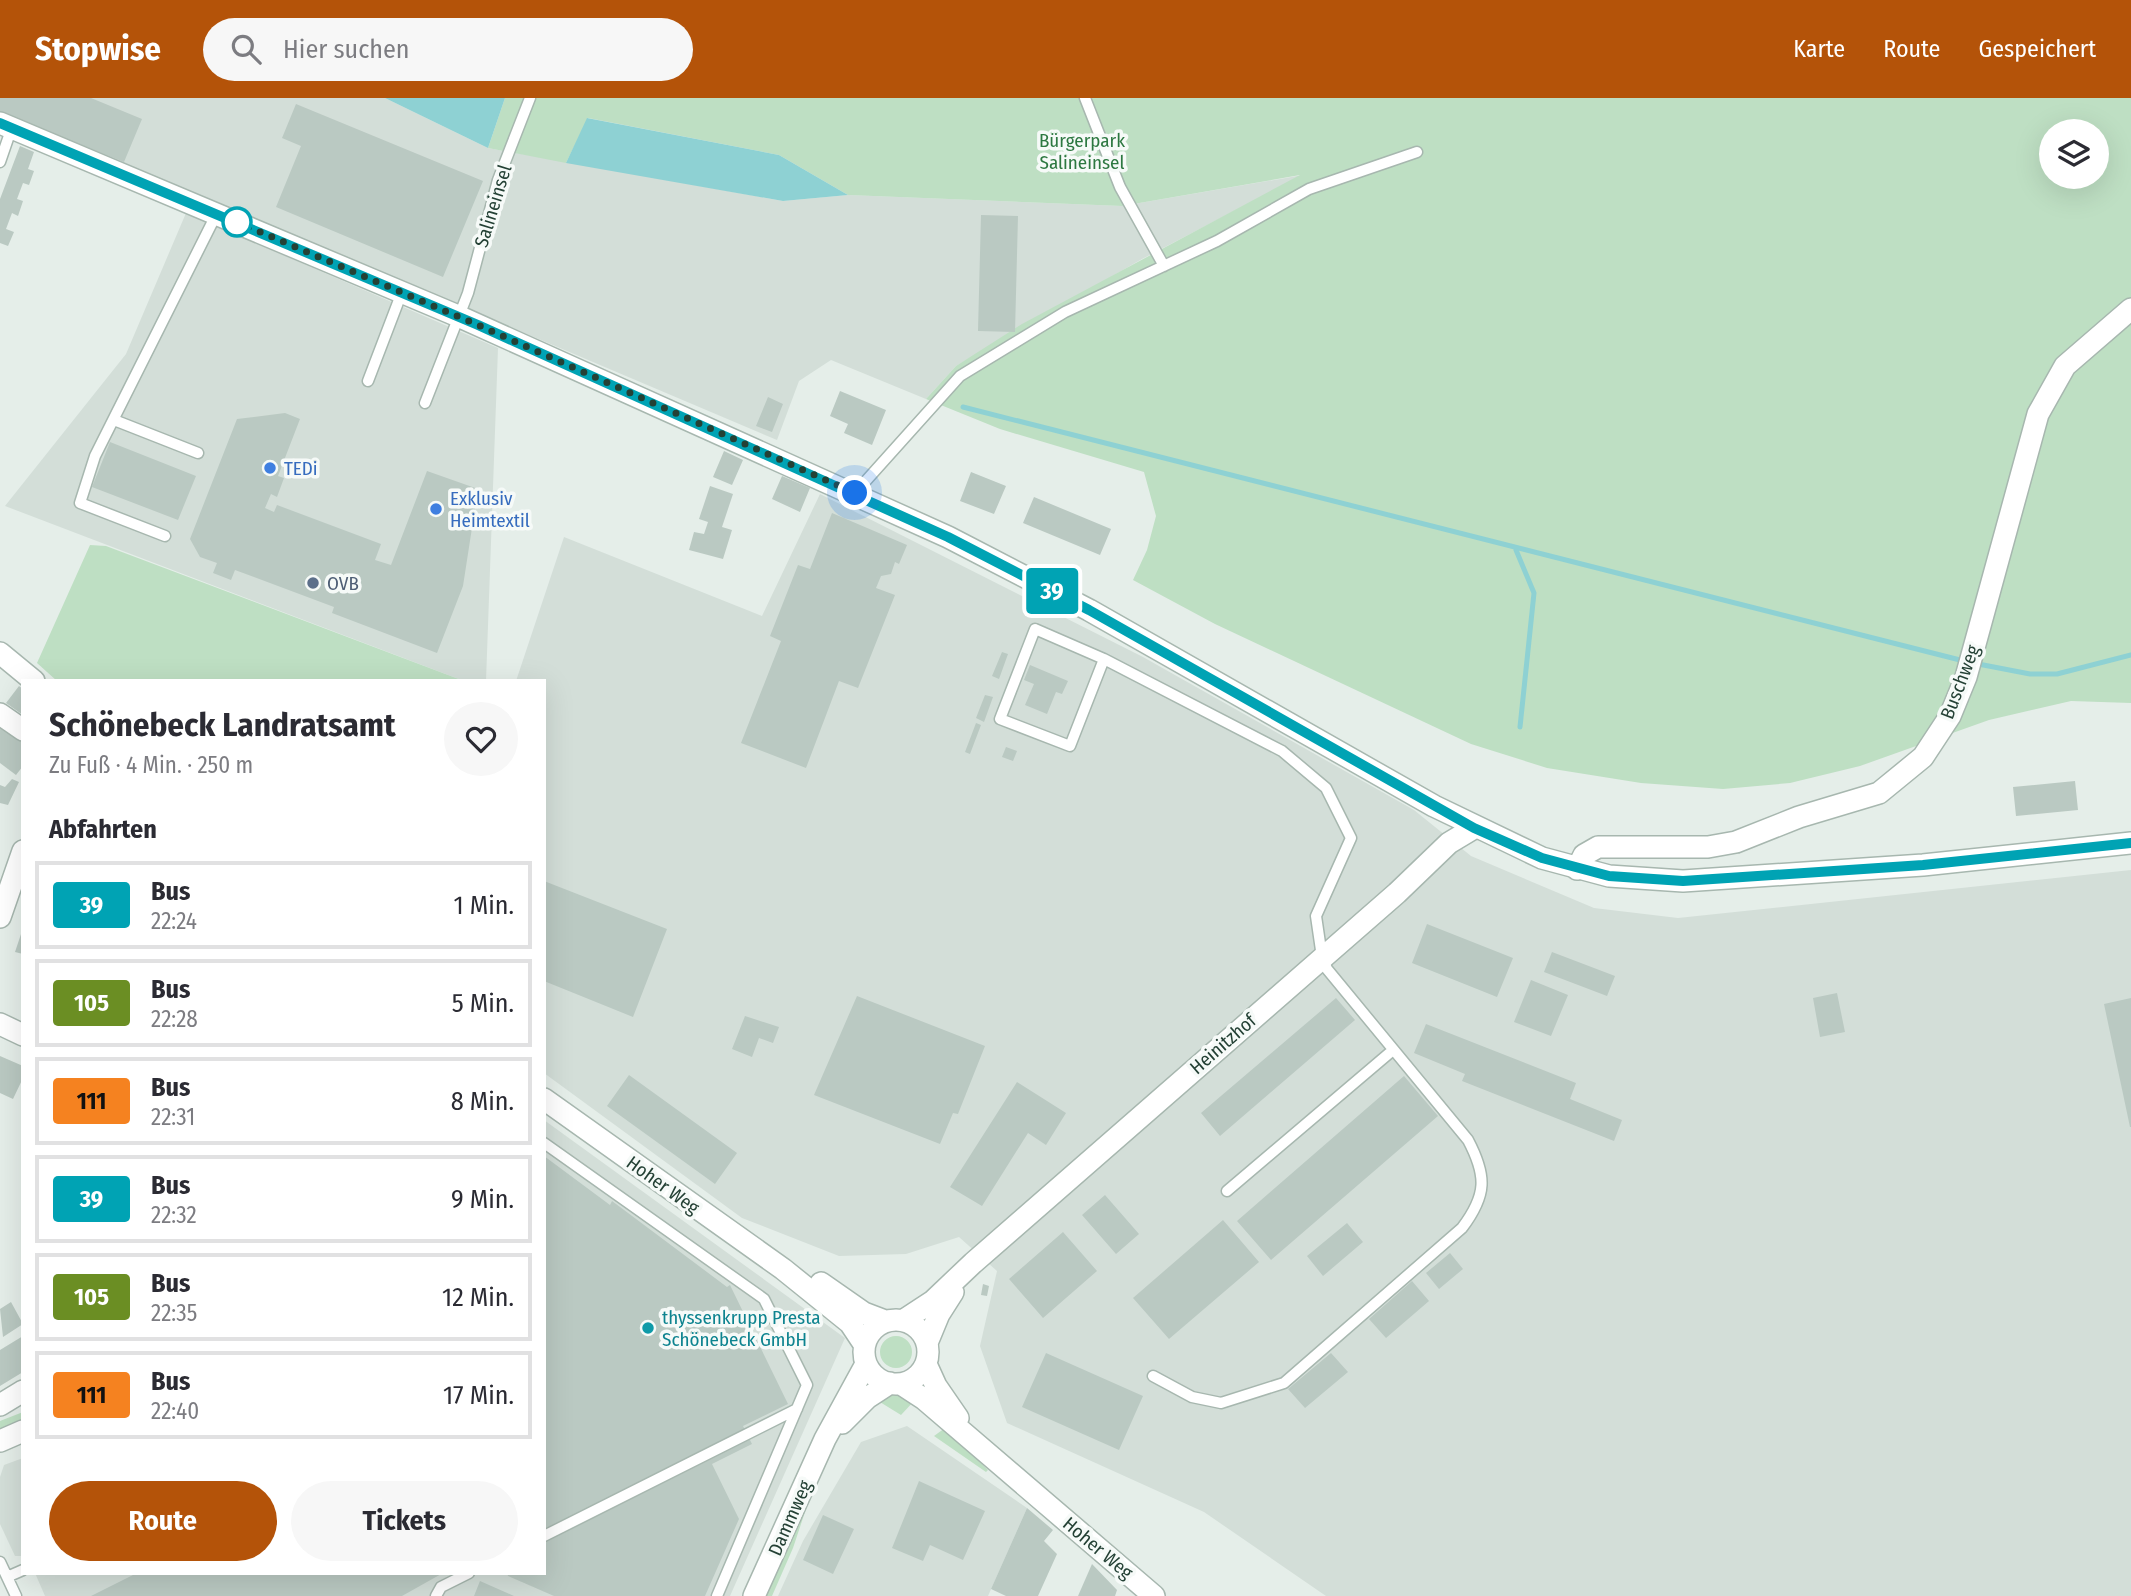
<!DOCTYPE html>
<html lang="de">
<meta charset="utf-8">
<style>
:root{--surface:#fff;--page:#f7f7f7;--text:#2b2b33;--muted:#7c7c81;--line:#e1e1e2;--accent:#b45309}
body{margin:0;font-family:"Fira Sans Condensed",sans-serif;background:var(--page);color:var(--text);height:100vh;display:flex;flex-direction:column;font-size:26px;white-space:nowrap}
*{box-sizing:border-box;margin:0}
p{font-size:23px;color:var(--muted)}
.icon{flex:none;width:38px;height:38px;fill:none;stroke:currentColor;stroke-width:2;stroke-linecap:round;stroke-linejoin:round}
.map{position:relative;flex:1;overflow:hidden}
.drawer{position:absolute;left:21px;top:581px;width:525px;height:896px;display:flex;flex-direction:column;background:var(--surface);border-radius:0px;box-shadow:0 7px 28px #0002}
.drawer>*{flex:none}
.badge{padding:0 14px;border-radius:5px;font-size:24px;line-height:46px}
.fabs{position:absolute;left:2039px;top:21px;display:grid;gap:14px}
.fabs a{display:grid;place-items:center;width:70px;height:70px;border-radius:50%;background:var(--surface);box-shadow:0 7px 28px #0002;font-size:35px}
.you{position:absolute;width:35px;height:35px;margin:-18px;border:5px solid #fff;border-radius:50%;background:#1a73e8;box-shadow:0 0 0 10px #1a73e833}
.map>.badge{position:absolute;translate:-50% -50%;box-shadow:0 0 0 4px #fff}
h2{padding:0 28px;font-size:26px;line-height:63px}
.round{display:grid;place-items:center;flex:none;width:74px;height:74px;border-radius:37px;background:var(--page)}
.head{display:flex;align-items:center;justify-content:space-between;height:119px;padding:0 28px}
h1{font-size:33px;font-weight:700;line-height:52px}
.action{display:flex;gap:14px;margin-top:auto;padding:14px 28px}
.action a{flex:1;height:80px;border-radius:42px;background:var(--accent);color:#fff;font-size:28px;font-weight:700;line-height:80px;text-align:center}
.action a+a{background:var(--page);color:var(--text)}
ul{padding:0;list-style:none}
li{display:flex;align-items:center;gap:21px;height:88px;margin:0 14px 10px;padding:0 14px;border:4px solid var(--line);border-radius:0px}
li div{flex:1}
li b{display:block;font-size:26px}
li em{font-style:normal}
li .badge{min-width:77px;font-weight:700;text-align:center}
header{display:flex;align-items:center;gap:42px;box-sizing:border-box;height:98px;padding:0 35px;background:var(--accent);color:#fff}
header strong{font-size:33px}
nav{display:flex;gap:38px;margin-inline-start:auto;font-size:24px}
.search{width:490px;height:63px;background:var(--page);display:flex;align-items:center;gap:18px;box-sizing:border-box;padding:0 24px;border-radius:38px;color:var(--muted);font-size:26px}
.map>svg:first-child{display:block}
.built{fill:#d3ded8}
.green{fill:#bedfc3;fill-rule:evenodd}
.water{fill:#8ed1d3}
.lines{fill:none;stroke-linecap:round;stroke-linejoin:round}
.stream{stroke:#8ed1d3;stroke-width:5}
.building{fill:#bac9c2}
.service-casing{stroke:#a7b7af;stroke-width:13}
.minor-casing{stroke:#a7b7af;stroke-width:24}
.tertiary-casing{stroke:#a7b7af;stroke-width:24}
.service{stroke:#fff;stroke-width:10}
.minor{stroke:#fff;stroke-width:21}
.tertiary{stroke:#fff;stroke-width:21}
.line-casing{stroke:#fff;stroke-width:16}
.line{stroke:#00a3b4;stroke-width:10}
.walk{stroke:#244135;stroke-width:7;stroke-dasharray:0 12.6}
.stop-dot{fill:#fff;stroke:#00a3b4;stroke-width:3.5}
.shop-dot{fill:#3f7fe0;stroke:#f6faf8;stroke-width:2.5}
.service-dot{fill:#5c6f8a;stroke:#f6faf8;stroke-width:2.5}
.culture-dot{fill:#0f9aa8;stroke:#f6faf8;stroke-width:2.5}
.labels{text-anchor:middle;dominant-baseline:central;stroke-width:7;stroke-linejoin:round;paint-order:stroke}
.park-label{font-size:19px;fill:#2d7841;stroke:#f6faf8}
.street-label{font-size:19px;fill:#244135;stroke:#f6faf8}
.shop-label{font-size:19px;fill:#366cbe;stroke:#f6faf8;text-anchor:start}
.service-label{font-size:19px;fill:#4e5e75;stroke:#f6faf8;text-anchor:start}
.culture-label{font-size:19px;fill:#0d838f;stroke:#f6faf8;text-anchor:start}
</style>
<header>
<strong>Stopwise</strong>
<div class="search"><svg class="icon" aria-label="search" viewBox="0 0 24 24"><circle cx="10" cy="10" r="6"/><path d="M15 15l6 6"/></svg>Hier suchen</div>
<nav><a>Karte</a><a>Route</a><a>Gespeichert</a></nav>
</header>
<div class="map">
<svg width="2131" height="1498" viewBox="0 0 2131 1498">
<rect width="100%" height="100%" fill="#e5eee9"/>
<path class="built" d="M 0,0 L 385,0 L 488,50 L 783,103 L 848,97 L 1122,108 L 1303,77 L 1142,161 L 956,268 L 926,301 L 831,262 L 799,283 L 777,342 L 0,13 Z
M 186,115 L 498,250 L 486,583 L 464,583 L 5,408 L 126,256 Z
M 820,396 L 1143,559 L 1414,712 L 1471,758 L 1594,810 L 1678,820 L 2131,772 L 2131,1498 L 1326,1498 L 1204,1414 L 1007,1325 L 980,1248 L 997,1173 L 959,1139 L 906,1156 L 839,1158 L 742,1120 L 544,975 L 544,583 L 516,583 L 564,439 L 762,518 Z
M 544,1022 L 845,1240 L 730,1498 L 45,1498 L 35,1475 L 544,1475 Z
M 907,1328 L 1027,1410 L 988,1498 L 778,1498 L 803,1443 L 861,1344 Z
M 23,1360 L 23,1458 L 15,1458 L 0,1426 L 0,1379 L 4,1367 Z"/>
<path class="green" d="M 505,0 L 2131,0 L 2131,605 L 2071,603 L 1989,622 L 1860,668 L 1790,685 L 1723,691 L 1641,685 L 1547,670 L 1471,646 L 1215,526 L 1133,482 L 1147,452 L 1156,418 L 1144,374 L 1000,331 L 926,301 L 956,268 L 1022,226 L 1300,77 L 1122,108 L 848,97 L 779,57 L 588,20 L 566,65 L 488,50 ZM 2051,33 L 2096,33 L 2096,79 L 2051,79 Z
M 90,447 L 106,448 L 464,583 L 57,583 L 37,565 Z
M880 1254a16 16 0 1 1 32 0a16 16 0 1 1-32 0Z
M 893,1296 L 915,1302 L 901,1317 L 875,1301 Z
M 23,1314 L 23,1323 L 0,1331 L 0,1323 Z
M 945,1330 L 988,1372 L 986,1374 L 934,1338 Z
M 816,1381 L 793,1450 L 772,1498 L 764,1498 Z"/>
<path class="water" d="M 385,0 L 505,0 L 488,50 Z
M 587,20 L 779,57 L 848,97 L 783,103 L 566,65 Z"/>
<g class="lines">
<path class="stream" d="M 963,309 L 1964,563
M 1516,452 L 1534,495 L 1520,629
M 1973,565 L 2030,576 L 2057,576 L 2131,557"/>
</g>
<path class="building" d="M 0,0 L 91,0 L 142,21 L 124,64 L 0,14 Z
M 296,6 L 483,83 L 443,179 L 276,109 L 301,48 L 282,40 Z
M 20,48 L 34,54 L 28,71 L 34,73 L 29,87 L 23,85 L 17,101 L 23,103 L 18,118 L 12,115 L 6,131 L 14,134 L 8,148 L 0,145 L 0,101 Z
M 981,117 L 1018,118 L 1015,234 L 978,233 Z
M 840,293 L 886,312 L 872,347 L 844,335 L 848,326 L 830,318 Z
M 768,299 L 783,306 L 772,334 L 756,328 Z
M 285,315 L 300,321 L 278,378 L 284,380 L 277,399 L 271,396 L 265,410 L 274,414 L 277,407 L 381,446 L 375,462 L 391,467 L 427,373 L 478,391 L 463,488 L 437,555 L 332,515 L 334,509 L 235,472 L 231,482 L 213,475 L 217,465 L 200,459 L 190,441 L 237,321 Z
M 110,344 L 196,378 L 178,422 L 92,389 Z
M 724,353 L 743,362 L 732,387 L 713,379 Z
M 971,374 L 1006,388 L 994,416 L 960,403 Z
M 782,378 L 810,390 L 800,414 L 772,401 Z
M 710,388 L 733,396 L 722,429 L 732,432 L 723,461 L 689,452 L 694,434 L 704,436 L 708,424 L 699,421 Z
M 1034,399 L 1111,431 L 1100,457 L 1023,425 Z
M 832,415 L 907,447 L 899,466 L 895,464 L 891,476 L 881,478 L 876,490 L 895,497 L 858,590 L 839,583 L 806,670 L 741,645 L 781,543 L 770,538 L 798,467 L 810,471 Z
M 1002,554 L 1008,556 L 999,581 L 992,578 Z
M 1030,567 L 1068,583 L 1062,596 L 1056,594 L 1047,616 L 1025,607 L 1034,586 L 1024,582 Z
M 19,588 L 23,591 L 23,617 L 6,605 Z
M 985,597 L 993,599 L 984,624 L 976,620 Z
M 976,625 L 981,627 L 970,656 L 965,654 Z
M 0,626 L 23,640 L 23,668 L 16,677 L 0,665 Z
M 1006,649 L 1017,653 L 1013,663 L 1002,659 Z
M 12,681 L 19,684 L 8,707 L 0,705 L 0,687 L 5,689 Z
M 2075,683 L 2078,712 L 2016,718 L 2013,689 Z
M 544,783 L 667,831 L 633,919 L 544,883 Z
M 1427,826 L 1513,860 L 1497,899 L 1412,865 Z
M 22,833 L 23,833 L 23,856 L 15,854 Z
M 1552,854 L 1615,878 L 1607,898 L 1544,874 Z
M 1531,882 L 1568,897 L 1551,938 L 1514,924 Z
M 1837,895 L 1845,934 L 1820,939 L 1813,900 Z
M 857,898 L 985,948 L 958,1016 L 953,1015 L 940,1046 L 814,997 Z
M 1336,900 L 1355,922 L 1220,1038 L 1201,1015 Z
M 2131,900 L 2131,1029 L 2130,1029 L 2104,906 Z
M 745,918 L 779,929 L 773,945 L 759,940 L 752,959 L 732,951 Z
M 1426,926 L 1576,985 L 1570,1001 L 1622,1022 L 1614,1043 L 1462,983 L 1465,976 L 1414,955 Z
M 0,958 L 23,968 L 23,980 L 13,1001 L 0,995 Z
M 629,977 L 737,1055 L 715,1086 L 607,1008 Z
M 1404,978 L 1438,1018 L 1271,1162 L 1237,1123 Z
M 1017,984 L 1066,1015 L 1046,1047 L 1028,1035 L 982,1108 L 950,1089 Z
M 544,1058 L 610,1107 L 612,1103 L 727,1189 L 730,1187 L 788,1306 L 743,1328 L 752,1346 L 712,1366 L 739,1421 L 705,1498 L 554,1498 L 508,1478 L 507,1475 L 544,1475 Z
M 1105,1097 L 1139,1136 L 1116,1156 L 1082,1117 Z
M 1223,1122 L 1259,1164 L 1169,1241 L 1133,1200 Z
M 1347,1125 L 1363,1144 L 1323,1178 L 1307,1158 Z
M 1063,1134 L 1097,1173 L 1043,1220 L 1009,1181 Z
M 1450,1155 L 1463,1171 L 1439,1191 L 1426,1175 Z
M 1412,1183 L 1429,1203 L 1386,1240 L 1369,1221 Z
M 983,1186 L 989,1188 L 987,1198 L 981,1197 Z
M 11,1204 L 23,1226 L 3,1239 L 0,1211 Z
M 23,1238 L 23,1274 L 0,1288 L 0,1252 Z
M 1046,1255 L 1143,1298 L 1119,1352 L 1022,1309 Z
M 1331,1255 L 1348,1274 L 1305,1310 L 1288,1291 Z
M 919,1383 L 985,1413 L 963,1462 L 930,1447 L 923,1463 L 892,1450 Z
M 1027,1410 L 1053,1432 L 1044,1443 L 1057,1456 L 1038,1498 L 1006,1498 L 991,1491 Z
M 823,1417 L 854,1431 L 833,1476 L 803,1462 Z
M 1092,1466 L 1117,1492 L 1115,1498 L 1078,1498 Z
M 137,1475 L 443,1475 L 402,1498 L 91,1498 Z
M 480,1483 L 514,1498 L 474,1498 Z"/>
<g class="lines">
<defs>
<path id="service" d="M 1085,0 L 1120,89 L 1164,168
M 0,64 L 12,29
M 368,283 L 402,194
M 425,305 L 468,195 L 498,82 L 530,0
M 114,322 L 198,355
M 855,395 L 960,278 L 1065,214 L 1217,143 L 1309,91 L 1417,54
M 165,438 L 80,405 L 95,358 L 217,115
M 1104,561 L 1070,648 L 1000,621 L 1035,531 L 1104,561 L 1282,653 L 1326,690 L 1351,740 L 1316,818 L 1322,859 L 1327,871 L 1468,1042 C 1487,1078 1487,1097 1462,1130 L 1284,1285 L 1221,1305 L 1192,1299 L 1153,1278
M 544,1045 L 764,1201 L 807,1287 L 717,1498
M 1227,1093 L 1393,952
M 544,1438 L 797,1311
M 0,1464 L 16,1498
M 7,1479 L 23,1472
M 436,1498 L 441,1489 L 469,1475"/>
<path id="minor" d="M 0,616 L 23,632
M 1577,771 L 1584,757 L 1598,749 L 1708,749 L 1736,744 L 1799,719 L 1879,695 L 1923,659 L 1950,618 L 1966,579 L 2038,316 L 2065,268 L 2131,211
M 0,819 L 23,753
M 0,926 L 23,937
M 0,1307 L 23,1293"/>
<path id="tertiary" d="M 0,25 L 458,218 L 948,439 L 1089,512 L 1434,708 L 1542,760 L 1609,778 L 1683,783 L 1923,767 L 2131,745
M 0,555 L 34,583
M 544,1001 L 783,1171 L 850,1225 L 864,1246
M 821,1185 L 864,1215 L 885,1223
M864 1254a32 32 0 1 1 64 0a32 32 0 1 1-64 0Z
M 904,1222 L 933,1203 L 973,1165 L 1397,795 L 1449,745 L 1474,730
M 927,1245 L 939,1216 L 953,1194
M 926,1266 L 936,1288 L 958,1320
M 901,1286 L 924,1301 L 1154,1498
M 842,1325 L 867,1300 L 890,1285
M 0,1343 L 23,1333
M 754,1498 L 825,1341 L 866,1266"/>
</defs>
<use href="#service" class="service-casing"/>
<use href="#minor" class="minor-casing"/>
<use href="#tertiary" class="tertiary-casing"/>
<use href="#service" class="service"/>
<use href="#minor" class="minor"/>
<use href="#tertiary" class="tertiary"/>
</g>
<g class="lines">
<defs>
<path id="line" d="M 0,25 L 478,227 L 948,439 L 1089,512 L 1474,730 L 1542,760 L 1609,778 L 1683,783 L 1923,767 L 2131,745"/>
</defs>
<use href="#line" class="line-casing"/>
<use href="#line" class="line"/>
<path class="walk" d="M 237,124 L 478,227 L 855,395"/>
</g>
<circle class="stop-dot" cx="237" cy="124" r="14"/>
<g class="shop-dot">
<circle cx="270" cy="370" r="7"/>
<circle cx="436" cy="411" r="7"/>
</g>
<circle class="service-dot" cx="313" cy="485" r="7"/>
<circle class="culture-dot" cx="648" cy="1230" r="7"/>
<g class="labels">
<g class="park-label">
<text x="1082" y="42">Bürgerpark<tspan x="1082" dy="22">Salineinsel</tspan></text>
</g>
<g class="street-label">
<text transform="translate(493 108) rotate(-73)">Salineinsel</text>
<text transform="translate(1960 584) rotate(-69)">Buschweg</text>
<text transform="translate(1223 946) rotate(-41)">Heinitzhof</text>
<text transform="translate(663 1087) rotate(36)">Hoher Weg</text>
<text transform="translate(790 1420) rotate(-66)">Dammweg</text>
<text transform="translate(1098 1450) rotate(40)">Hoher Weg</text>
</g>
<g class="shop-label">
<text x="284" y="370">TEDi</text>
<text x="450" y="400">Exklusiv<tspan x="450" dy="22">Heimtextil</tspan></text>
</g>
<g class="service-label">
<text x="327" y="485">OVB</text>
</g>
<g class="culture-label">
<text x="662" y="1219">thyssenkrupp Presta<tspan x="662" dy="22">Schönebeck GmbH</tspan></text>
</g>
</g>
</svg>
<div class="fabs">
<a><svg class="icon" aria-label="layers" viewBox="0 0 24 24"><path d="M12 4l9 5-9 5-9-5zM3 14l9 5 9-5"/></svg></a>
</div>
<div class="you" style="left:855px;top:395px"></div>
<b class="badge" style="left:1052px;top:493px;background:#00a3b4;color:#fff">39</b>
<section class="drawer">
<div class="head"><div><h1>Schönebeck Landratsamt</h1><p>Zu Fuß · 4 Min. · 250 m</p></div><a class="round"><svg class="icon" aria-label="heart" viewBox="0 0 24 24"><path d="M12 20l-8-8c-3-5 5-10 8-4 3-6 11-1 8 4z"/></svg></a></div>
<h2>Abfahrten</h2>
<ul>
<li><span class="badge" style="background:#00a3b4;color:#fff">39</span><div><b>Bus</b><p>22:24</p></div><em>1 Min.</em></li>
<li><span class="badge" style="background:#6b8e23;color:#fff">105</span><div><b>Bus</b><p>22:28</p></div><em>5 Min.</em></li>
<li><span class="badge" style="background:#f58220;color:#111">111</span><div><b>Bus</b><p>22:31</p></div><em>8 Min.</em></li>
<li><span class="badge" style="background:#00a3b4;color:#fff">39</span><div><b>Bus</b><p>22:32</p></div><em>9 Min.</em></li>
<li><span class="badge" style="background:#6b8e23;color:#fff">105</span><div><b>Bus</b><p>22:35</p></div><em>12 Min.</em></li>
<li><span class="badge" style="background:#f58220;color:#111">111</span><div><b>Bus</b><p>22:40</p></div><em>17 Min.</em></li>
</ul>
<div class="action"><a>Route</a><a>Tickets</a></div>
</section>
</div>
